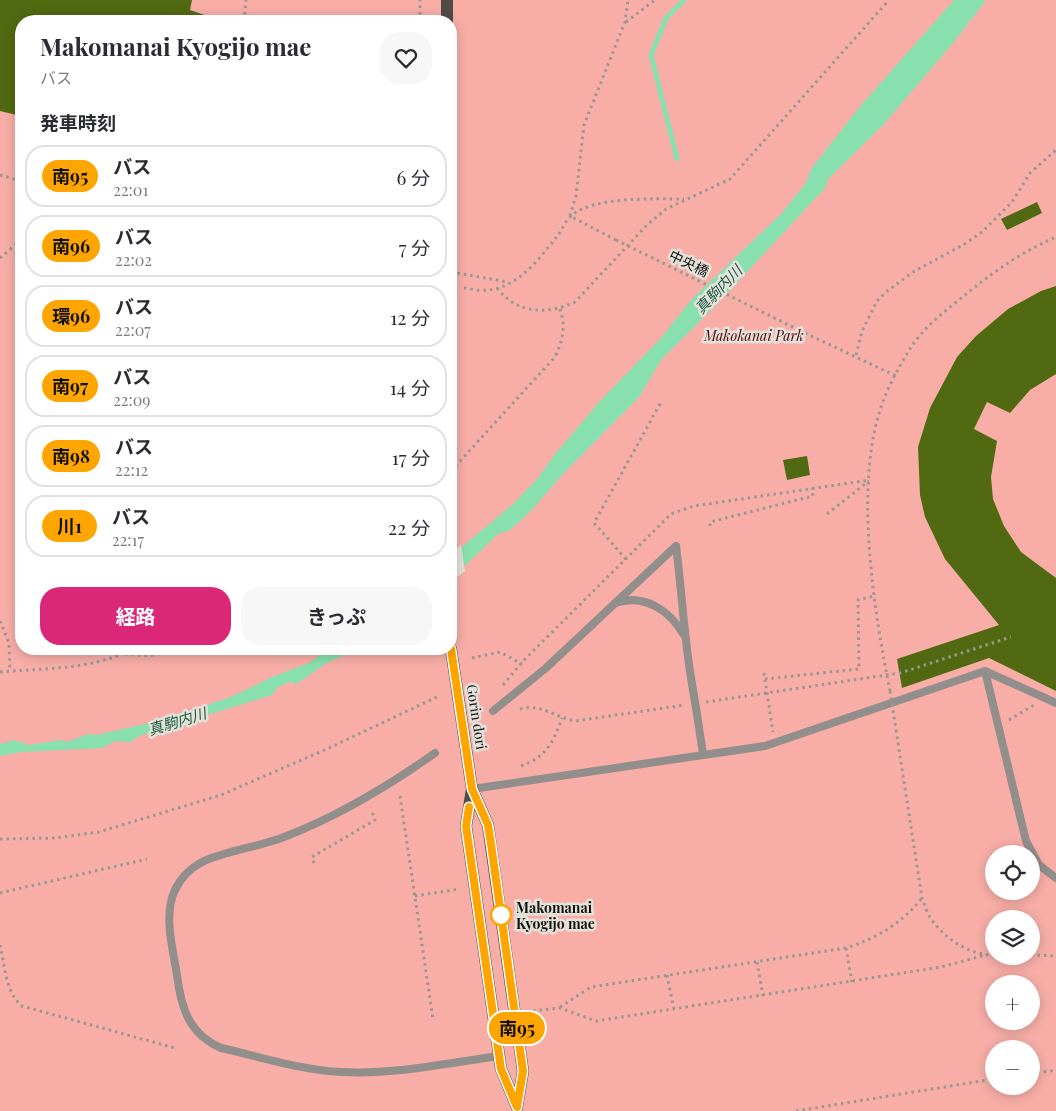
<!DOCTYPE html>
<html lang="ja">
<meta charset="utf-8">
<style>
:root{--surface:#fff;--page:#f7f7f7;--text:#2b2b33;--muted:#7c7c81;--line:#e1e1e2;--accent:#db2777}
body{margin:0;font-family:"Playfair Display","Noto Sans JP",serif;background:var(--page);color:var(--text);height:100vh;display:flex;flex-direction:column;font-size:19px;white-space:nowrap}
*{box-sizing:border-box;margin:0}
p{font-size:16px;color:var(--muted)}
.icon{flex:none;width:28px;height:28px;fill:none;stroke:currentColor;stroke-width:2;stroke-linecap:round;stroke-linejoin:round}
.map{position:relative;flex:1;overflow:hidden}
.drawer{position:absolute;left:15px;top:15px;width:442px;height:640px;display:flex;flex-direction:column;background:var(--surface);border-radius:20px;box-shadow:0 2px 12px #0003}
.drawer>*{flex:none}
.badge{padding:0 10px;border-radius:16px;font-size:18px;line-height:32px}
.controls{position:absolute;left:985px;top:845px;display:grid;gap:10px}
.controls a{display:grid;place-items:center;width:55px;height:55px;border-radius:50%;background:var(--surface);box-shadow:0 2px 12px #0003;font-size:25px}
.map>.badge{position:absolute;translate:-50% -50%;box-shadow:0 0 0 2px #fff}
h2{padding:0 25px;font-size:19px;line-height:45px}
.round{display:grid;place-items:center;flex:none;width:52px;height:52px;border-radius:20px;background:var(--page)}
.headline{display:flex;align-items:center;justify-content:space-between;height:85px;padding:0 25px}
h1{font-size:24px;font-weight:700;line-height:38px}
.primary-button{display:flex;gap:10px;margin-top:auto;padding:10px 25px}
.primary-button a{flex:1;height:58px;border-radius:20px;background:var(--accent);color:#fff;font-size:20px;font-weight:700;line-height:58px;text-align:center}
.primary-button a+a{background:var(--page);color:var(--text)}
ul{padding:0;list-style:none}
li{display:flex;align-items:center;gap:15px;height:62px;margin:0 10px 8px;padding:0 15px;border:2px solid var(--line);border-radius:20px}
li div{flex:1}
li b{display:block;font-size:19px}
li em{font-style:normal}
li .badge{min-width:55px;font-weight:700;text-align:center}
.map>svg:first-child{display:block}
.green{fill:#f8aea7;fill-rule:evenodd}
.water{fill:#87e0ad}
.pier{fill:#e4e1da}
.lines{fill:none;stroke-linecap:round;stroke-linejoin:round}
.stream{stroke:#87e0ad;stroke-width:5}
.building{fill:#516910}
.path{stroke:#999791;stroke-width:3;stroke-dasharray:2.5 4;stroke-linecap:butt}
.lane{stroke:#918e8c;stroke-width:8}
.primary{stroke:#4f4b47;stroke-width:12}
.path-bridge{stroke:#999791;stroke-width:3;stroke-dasharray:2.5 4;stroke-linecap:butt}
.lane-bridge{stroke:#918e8c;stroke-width:8}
.line-casing{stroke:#fff;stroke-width:11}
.line{stroke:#ffa500;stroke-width:8}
.stop-dot{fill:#fff;stroke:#ffa500;stroke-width:2.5}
.labels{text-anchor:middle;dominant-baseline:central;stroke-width:5;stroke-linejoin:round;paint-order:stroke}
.street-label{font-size:14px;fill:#141310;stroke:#e4e1da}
.park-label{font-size:14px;font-style:italic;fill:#540007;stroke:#e4e1da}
.stop-label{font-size:14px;font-weight:bold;fill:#141310;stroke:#e4e1da;text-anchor:start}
.water-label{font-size:15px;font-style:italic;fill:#1a5c3c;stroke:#e4e1da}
</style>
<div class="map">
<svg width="1056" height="1111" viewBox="0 0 1056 1111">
<rect width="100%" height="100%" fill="#e4e1da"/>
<path class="green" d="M 0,0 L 1056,0 L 1056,1111 L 0,1111 ZM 21,21 L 451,21 L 451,649 L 21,649 ZM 994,854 L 1031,854 L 1031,891 L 994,891 ZM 994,919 L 1031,919 L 1031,956 L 994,956 ZM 994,984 L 1031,984 L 1031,1021 L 994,1021 ZM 994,1049 L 1031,1049 L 1031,1086 L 994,1086 Z"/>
<path class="water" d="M 954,0 L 986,0 L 953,43 L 883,125 L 827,180 L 826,187 L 717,304 L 661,360 L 639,397 L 563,474 L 529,513 L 510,530 L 498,534 L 451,579 L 451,556 L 512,505 L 537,479 L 555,454 L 600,401 L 661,338 L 691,300 L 781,214 L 806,183 L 811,169 L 862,104 Z
M 329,649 L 352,649 L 344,655 L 325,664 L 295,685 L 292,681 L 278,687 L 272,695 L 139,736 L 131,742 L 116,741 L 102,748 L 21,752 L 0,756 L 0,744 L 14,740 L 29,745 L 61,740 L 67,742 L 88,734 L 96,735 L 154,722 L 231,697 L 272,677 L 309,663 Z"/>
<path class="pier" d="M 461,545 L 465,571 L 451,582 L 451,553 Z"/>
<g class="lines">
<path class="stream" d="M 677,159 L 651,55 L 666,18 L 684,0"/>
</g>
<path class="building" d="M 0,0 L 192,0 L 190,10 L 216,19 L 216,21 L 21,21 L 21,116 L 0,111 Z
M 1037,202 L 1042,213 L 1007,230 L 1001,219 Z
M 1056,286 L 1056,374 L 1030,390 L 1010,413 L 987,402 L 974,429 L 997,441 L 991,477 L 993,499 L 1004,526 L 1021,552 L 1056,578 L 1056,691 L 989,658 L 902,688 L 897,659 L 999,625 L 945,559 L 925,517 L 920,495 L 918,447 L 930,408 L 957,357 L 976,336 L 1008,309 L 1041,291 Z
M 807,456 L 810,475 L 787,480 L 783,460 Z"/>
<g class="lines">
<path class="path" d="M 244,21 L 246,0
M 420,21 L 420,0
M 626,22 L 655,0
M 0,175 L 21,181
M 616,240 L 570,216 L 576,196 L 584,125 L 625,22 L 628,0
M 0,258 L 21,240
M 451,272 L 508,282
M 464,288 C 471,289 480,291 487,290 C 518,288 541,257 558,235 C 562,230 566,220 571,216 C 593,196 654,199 684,199
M 497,288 C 517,314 547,315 575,302 L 647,225 L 666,209 L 730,179 L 889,0
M 805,333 L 896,376
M 856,355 L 862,331 L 877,301 L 886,292 L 913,272 L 963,245 L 982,232 L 1012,202 L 1030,173 L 1056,150
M 451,471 L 555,357 C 563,339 566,327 560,309
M 827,514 L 869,481
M 710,526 L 710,522 L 813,496 L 812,488
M 626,559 L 594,523 L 660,404 L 657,401
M 0,621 L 9,643 L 10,671
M 125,654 L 149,656 L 178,649
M 472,658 L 500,652 L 522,664
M 0,672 C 47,668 91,670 133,649
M 764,673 L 773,732
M 765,679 L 859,669 L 858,600 L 874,596
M 503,685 L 525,659 L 671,514 L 694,506 L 870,480
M 890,691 C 874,612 856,495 878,417 C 884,394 898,368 910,349 C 924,326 949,308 970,291 C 997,269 1024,251 1056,237
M 706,702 L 900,673 L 1011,637
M 520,709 C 540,703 555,717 575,721 L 685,705
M 1009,720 L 1034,705
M 896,730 L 922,898 C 925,906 928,916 934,923 C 948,941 971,955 994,955
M 521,766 C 546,757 553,743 562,718
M 400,796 L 433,1019
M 0,839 L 55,838 L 99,832 L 221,795 L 329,748 L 439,696
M 314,863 L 312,857 L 375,820 L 372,812
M 0,893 L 147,859
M 415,896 L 459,889
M 0,945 C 5,965 5,992 22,1006 L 175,1048
M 846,948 L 852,982
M 1031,955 L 1056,956
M 757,962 L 763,996
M 667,975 L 674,1010
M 560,1007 L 591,987 L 846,948 C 877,938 901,924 922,898
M 533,1011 L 560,1008 L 596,1021 L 941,967 L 986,955
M 1031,1074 L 1056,1070
M 796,1111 L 994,1079"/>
<path class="lane" d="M 676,546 C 682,592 684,638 692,684
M 615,603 C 645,593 670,611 684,635
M 985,671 L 1026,841 L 1039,865 L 1056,878
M 493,711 L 546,668 L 676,546
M 697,714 L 703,754
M 435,753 C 387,787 339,816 284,837 C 258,847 230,850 204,861 C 192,867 181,877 175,890 C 163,914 173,950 177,975 C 181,1008 189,1034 221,1048 C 261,1057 301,1070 342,1072 C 394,1075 447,1063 499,1056
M 472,789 L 765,746 L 985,671 L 1056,703"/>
<path class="primary" d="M 447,21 L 447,0
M 451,649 L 472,789 L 488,825 L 523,1071 L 517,1107
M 472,789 L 466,826 L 501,1069 L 517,1107"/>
<path class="path-bridge" d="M 616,240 L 805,333
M 890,691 L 896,730"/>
<path class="lane-bridge" d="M 692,684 L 697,714"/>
</g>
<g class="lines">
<defs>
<path id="line" d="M 451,649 L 472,789 L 488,825 L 491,844 L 523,1071 L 517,1107 L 501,1069 L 466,826 L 469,807"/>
</defs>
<use href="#line" class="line-casing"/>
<use href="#line" class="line"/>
</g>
<circle class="stop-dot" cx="501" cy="915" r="10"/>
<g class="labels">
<g class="street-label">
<text transform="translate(689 263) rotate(26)">中央橋</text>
<text transform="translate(477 717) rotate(81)">Gorin dori</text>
</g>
<g class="park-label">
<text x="754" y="335">Makokanai Park</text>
</g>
<g class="stop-label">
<text x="516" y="907">Makomanai<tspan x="516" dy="16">Kyogijo mae</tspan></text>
</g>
<g class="water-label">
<text transform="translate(718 289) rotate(-46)">真駒内川</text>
<text transform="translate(177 721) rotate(-17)">真駒内川</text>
</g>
</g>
</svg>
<div class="controls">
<a><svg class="icon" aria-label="locate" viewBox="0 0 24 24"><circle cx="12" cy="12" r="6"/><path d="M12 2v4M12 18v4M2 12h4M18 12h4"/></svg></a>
<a><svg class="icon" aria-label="layers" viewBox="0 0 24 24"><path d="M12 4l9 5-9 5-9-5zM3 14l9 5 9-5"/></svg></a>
<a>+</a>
<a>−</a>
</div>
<b class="badge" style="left:517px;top:1028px;background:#ffa500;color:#111">南95</b>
<section class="drawer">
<div class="headline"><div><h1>Makomanai Kyogijo mae</h1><p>バス</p></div><a class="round"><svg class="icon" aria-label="heart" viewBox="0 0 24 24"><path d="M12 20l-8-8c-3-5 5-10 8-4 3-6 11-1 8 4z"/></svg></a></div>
<h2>発車時刻</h2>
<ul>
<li><span class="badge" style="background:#ffa500;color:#111">南95</span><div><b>バス</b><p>22:01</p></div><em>6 分</em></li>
<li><span class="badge" style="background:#ffa500;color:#111">南96</span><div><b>バス</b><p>22:02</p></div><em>7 分</em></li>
<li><span class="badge" style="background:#ffa500;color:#111">環96</span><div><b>バス</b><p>22:07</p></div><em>12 分</em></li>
<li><span class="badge" style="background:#ffa500;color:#111">南97</span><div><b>バス</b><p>22:09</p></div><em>14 分</em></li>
<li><span class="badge" style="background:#ffa500;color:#111">南98</span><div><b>バス</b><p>22:12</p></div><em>17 分</em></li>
<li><span class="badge" style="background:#ffa500;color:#111">川1</span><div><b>バス</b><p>22:17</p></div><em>22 分</em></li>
</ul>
<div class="primary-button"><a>経路</a><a>きっぷ</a></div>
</section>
</div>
